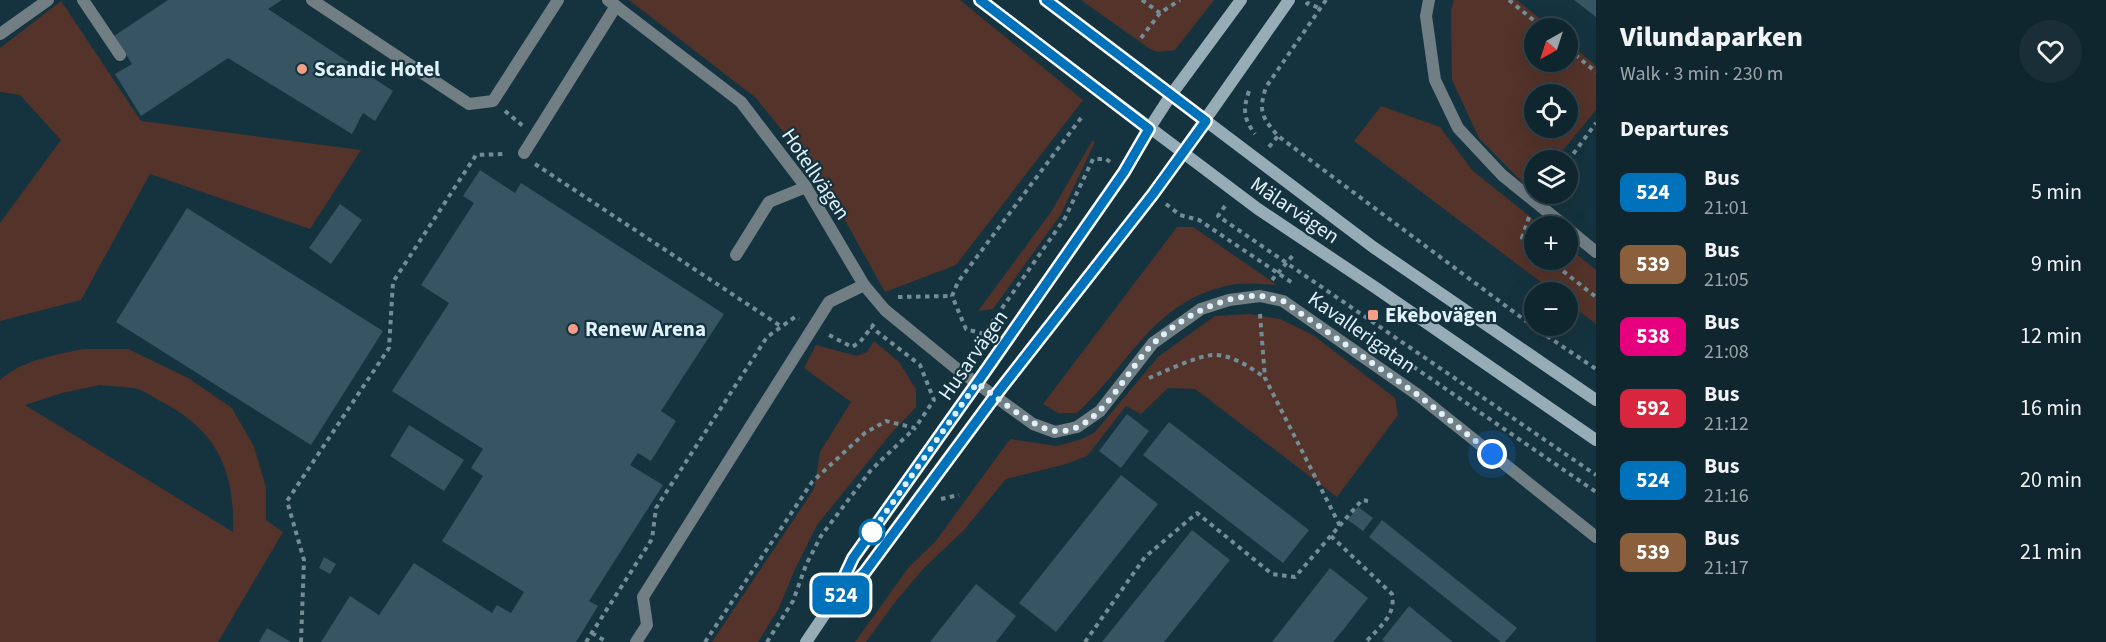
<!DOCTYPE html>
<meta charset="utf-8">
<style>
:root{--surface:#10262f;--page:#192e37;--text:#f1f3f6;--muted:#9ca5aa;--line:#30434b}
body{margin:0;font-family:"Source Sans 3",sans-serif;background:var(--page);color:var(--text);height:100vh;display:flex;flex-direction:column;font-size:22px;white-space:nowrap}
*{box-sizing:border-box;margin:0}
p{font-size:20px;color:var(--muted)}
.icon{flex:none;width:33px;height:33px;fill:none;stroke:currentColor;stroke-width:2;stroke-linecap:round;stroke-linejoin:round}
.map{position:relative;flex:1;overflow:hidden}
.drawer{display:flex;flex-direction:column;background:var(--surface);width:510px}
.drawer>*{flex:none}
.badge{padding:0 12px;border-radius:9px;font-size:21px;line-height:39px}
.needle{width:39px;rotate:219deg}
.tools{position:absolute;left:1524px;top:18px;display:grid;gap:12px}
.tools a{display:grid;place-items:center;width:54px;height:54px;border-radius:50%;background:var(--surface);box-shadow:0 6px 24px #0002,0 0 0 2px var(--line);font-size:30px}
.you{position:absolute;width:30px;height:30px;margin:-15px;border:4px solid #fff;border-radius:50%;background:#1a73e8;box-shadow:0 0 0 9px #1a73e833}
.map>.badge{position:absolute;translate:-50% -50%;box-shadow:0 0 0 3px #fff}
h2{padding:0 24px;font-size:22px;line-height:54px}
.round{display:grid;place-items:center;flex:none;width:63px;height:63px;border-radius:32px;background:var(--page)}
.overview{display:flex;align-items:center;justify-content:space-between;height:102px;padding:0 24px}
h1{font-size:28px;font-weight:800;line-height:45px}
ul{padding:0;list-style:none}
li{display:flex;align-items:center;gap:18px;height:72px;padding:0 24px}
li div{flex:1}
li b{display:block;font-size:22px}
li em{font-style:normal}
li .badge{min-width:66px;font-weight:700;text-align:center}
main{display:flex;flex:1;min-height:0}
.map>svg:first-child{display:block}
.green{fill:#53332a;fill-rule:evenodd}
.building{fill:#365461}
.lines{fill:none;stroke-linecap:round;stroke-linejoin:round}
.path{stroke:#748c96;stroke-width:4;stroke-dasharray:4.5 4.5;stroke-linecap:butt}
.lane{stroke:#717f85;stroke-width:12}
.street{stroke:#717f85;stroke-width:12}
.secondary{stroke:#96acb6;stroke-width:12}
.line-casing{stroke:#fff;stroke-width:14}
.line{stroke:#0072bc;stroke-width:9}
.walk{stroke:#e1f1f9;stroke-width:6;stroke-dasharray:0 10.8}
.poi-dot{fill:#f49e87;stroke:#15333f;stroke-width:2}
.stop-dot{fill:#fff;stroke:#0072bc;stroke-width:3}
.labels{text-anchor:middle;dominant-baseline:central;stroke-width:4.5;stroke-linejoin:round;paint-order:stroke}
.poi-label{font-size:21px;font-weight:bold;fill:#e1f1f9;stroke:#15333f;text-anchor:start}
.street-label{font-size:21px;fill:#e1f1f9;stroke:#15333f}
</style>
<main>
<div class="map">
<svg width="1596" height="642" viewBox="0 0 1596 642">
<rect width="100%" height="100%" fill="#15333f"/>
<path class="green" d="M 629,0 L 960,0 L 1083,100 L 956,265 L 885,292 L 823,181 L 756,98 Z
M 1081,0 L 1214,0 L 1175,50 L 1158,52 L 1150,49 Z
M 1454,0 L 1517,0 L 1551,28 L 1534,28 L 1534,62 L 1568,62 L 1568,42 L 1596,66 L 1596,110 L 1555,160 L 1534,160 L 1534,187 L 1531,191 L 1479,138 L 1452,80 L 1451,10 ZM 1534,94 L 1568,94 L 1568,128 L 1534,128 Z
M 61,1 L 141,121 L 361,150 L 310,229 L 150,174 L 81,300 L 0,321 L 0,223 L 61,140 L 20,95 L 0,92 L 0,48 Z
M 1381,106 L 1440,127 L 1473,171 L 1542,226 L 1534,226 L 1534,260 L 1568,260 L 1568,247 L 1596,270 L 1596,324 L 1568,303 L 1568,292 L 1554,292 L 1354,141 Z
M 1092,141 L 1095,142 L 1061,214 L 993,309 L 978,311 L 1051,212 Z
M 1177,227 L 1193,227 L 1277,285 C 1262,284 1245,282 1231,285 C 1153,300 1129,366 1077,413 L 1058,413 L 1043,404 Z
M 1249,314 L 1280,319 L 1313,335 L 1395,398 L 1398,415 L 1337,497 L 1195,389 L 1168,388 L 1141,414 L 1126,406 L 1087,456 L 1066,464 L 1006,479 L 964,530 L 923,569 L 896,601 L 866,642 L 855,642 L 909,567 L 935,542 L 1010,439 L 1057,446 L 1082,439 L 1095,432 L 1159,356 L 1215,316 Z
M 874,341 L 899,362 L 916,389 L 916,407 L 888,437 L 817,525 L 796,567 L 778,610 L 758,642 L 712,642 L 814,489 L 820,452 L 851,402 L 804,368 L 816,345 L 857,356 L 867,352 Z
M 83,349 L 128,349 L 188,378 L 232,408 L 254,447 L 266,487 L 266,520 L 283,532 L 218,642 L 0,642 L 0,380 C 22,360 55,355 83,349 ZM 100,385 C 112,387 126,386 138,389 C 147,392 157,400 166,404 C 219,433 235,474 233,532 L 25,405 L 62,393 Z"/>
<path class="building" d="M 168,0 L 282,0 L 268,9 L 393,91 L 375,121 L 363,113 L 352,134 L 228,58 L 141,116 L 115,74 L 132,64 L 114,36 Z
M 1574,0 L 1596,0 L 1596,17 Z
M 480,170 L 515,193 L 521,183 L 724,314 L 661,411 L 676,421 L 651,461 L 638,453 L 630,465 L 663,485 L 589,601 L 598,606 L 576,642 L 321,642 L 350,596 L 379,615 L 414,563 L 492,613 L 497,605 L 511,613 L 524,592 L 442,541 L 483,476 L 471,468 L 483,449 L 392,391 L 449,303 L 421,285 L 474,203 L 463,196 Z
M 340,204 L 362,220 L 331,264 L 309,248 Z
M 187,208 L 383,331 L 311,445 L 116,322 Z
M 1127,414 L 1149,431 L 1121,468 L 1099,451 Z
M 1169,422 L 1309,530 L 1283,563 L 1143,455 Z
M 409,425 L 464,460 L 444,491 L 390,456 Z
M 1121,475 L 1158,504 L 1056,632 L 1019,603 Z
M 1358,507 L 1373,518 L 1363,531 L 1348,520 Z
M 1382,520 L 1517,628 L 1505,642 L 1501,642 L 1369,537 Z
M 1192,530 L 1230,560 L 1164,642 L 1102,642 Z
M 324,557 L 336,564 L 330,574 L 319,568 Z
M 1330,568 L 1368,598 L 1343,630 L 1333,642 L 1272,642 Z
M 976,584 L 1016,616 L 996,642 L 930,642 Z
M 1409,606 L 1453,642 L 1385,642 L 1382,640 Z
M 267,628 L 291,642 L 259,642 Z"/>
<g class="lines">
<path class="path" d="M 1142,0 L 1160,13
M 1326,0 L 1266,87 C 1258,112 1262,117 1278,136 L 1538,330 L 1596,369
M 1509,0 L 1543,28
M 1306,5 L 1308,3 L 1321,9
M 1141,38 L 1160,13 L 1180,0
M 1568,49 L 1596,72
M 1249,91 C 1243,109 1243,118 1255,134
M 505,111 L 523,126
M 1081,118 L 958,282 L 952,296 L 966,329 L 984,334 L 1065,218 L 1093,159 L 1106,159 L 1110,162
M 1269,147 L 1278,136
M 1568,161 L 1596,123
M 535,164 L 782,327
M 1166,204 L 1180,215 L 1199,220 L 1294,284
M 1225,206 L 1218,216 L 1596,475
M 1529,217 L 1522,238 L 1534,248
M 1549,260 L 1596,297
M 1272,280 L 1294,254
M 898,297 L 952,296
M 1260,314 L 1265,378 L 1340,526
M 1354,326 L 1596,492
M 829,335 L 852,347 L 860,342 L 874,324
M 1149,378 C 1166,371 1194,357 1212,355 C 1231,354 1250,367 1264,377
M 941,499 L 959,495
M 1331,536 L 1392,594 C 1396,616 1380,626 1366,642
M 592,633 L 607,642
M 301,642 L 304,560 L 287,501 L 389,348 L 393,282 L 476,155 L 506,154
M 586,642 L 652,539 L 656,508 L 767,337 L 795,317 L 799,319
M 705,642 L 812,482 L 865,433 L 886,421 L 915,428 L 934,400 L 920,365 L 871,327
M 767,642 L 793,601 L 806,565 L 821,536 L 871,470 L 915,428
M 1085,642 L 1145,557 L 1197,513 L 1272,574 L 1295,577 L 1362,500 L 1368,501"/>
<path class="lane" d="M 83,0 L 120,55
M 312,0 L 469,104 L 493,101 L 558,0
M 524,153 L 616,6
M 736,255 L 769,202 L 806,187
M 636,642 L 647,625 L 643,597 L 829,302 L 864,285"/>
<path class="street" d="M 608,0 L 741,102 L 806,187 L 864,285 L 885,310 L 957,369 L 1033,424 L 1055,432 L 1077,427 L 1100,411 L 1153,343 L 1201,309 L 1229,300 L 1260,296 L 1283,301 L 1418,395 L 1596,537
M 1429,0 L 1426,16 L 1435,80 L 1458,128 L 1502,175 L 1565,226
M 0,34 L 48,0
M 1568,229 L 1596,252"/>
<path class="secondary" d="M 980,0 L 1258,209 L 1376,288 L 1596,440
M 1046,0 L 1373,247 L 1596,400
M 838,598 L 865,572 L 995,396 L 1153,194 L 1289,0
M 806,642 L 831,605 L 853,558 L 977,383 L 1124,172 L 1149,129 L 1171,95 L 1241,0"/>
</g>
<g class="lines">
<defs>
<path id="line" d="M 980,0 L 1149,129 L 1124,172 L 977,383 L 853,558 L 831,605 L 865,572 L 995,396 L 1153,194 L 1206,121 L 1046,0"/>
</defs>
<use href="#line" class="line-casing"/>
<use href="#line" class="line"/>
<path class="walk" d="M 872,532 L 867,539 L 977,383 C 995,396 1034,429 1055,431 C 1099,436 1127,367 1154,343 C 1180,318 1223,294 1261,296 C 1268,297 1276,300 1283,301 L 1418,395 L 1492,454"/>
</g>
<g class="poi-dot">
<circle cx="302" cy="69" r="6"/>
<rect x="1367" y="309" width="12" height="12" rx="3"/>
<circle cx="573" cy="329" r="6"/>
</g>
<circle class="stop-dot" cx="872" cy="532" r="12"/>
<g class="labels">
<g class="poi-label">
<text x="314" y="69">Scandic Hotel</text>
<text x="1385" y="315">Ekebovägen</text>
<text x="585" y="329">Renew Arena</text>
</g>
<g class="street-label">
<text transform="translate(816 174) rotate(56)">Hotellvägen</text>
<text transform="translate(1295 210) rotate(34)">Mälarvägen</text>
<text transform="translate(1362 332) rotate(35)">Kavallerigatan</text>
<text transform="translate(973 355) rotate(-55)">Husarvägen</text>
</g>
</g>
</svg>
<div class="tools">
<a><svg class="needle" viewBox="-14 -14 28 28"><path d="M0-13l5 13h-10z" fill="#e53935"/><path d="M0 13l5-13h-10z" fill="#9ca5aa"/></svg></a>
<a><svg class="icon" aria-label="locate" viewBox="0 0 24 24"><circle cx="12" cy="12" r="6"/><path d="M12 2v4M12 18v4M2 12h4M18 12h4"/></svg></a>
<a><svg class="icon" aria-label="layers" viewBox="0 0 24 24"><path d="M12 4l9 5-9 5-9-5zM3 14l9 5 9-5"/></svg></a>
<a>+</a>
<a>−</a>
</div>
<div class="you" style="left:1492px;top:454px"></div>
<b class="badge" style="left:841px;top:595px;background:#0072bc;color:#fff">524</b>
</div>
<section class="drawer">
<div class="overview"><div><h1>Vilundaparken</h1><p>Walk · 3 min · 230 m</p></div><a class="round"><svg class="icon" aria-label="heart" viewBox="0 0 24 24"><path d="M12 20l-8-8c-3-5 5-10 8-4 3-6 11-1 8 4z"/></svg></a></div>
<h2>Departures</h2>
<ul>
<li><span class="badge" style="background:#0072bc;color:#fff">524</span><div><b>Bus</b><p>21:01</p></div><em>5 min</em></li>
<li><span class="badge" style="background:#8b5e3c;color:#fff">539</span><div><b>Bus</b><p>21:05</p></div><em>9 min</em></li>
<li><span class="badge" style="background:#e6007e;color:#fff">538</span><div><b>Bus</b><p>21:08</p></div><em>12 min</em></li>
<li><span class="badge" style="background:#d7263d;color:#fff">592</span><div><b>Bus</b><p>21:12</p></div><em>16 min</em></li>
<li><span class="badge" style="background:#0072bc;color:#fff">524</span><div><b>Bus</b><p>21:16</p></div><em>20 min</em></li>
<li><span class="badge" style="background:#8b5e3c;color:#fff">539</span><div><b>Bus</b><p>21:17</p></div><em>21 min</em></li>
</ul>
</section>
</main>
